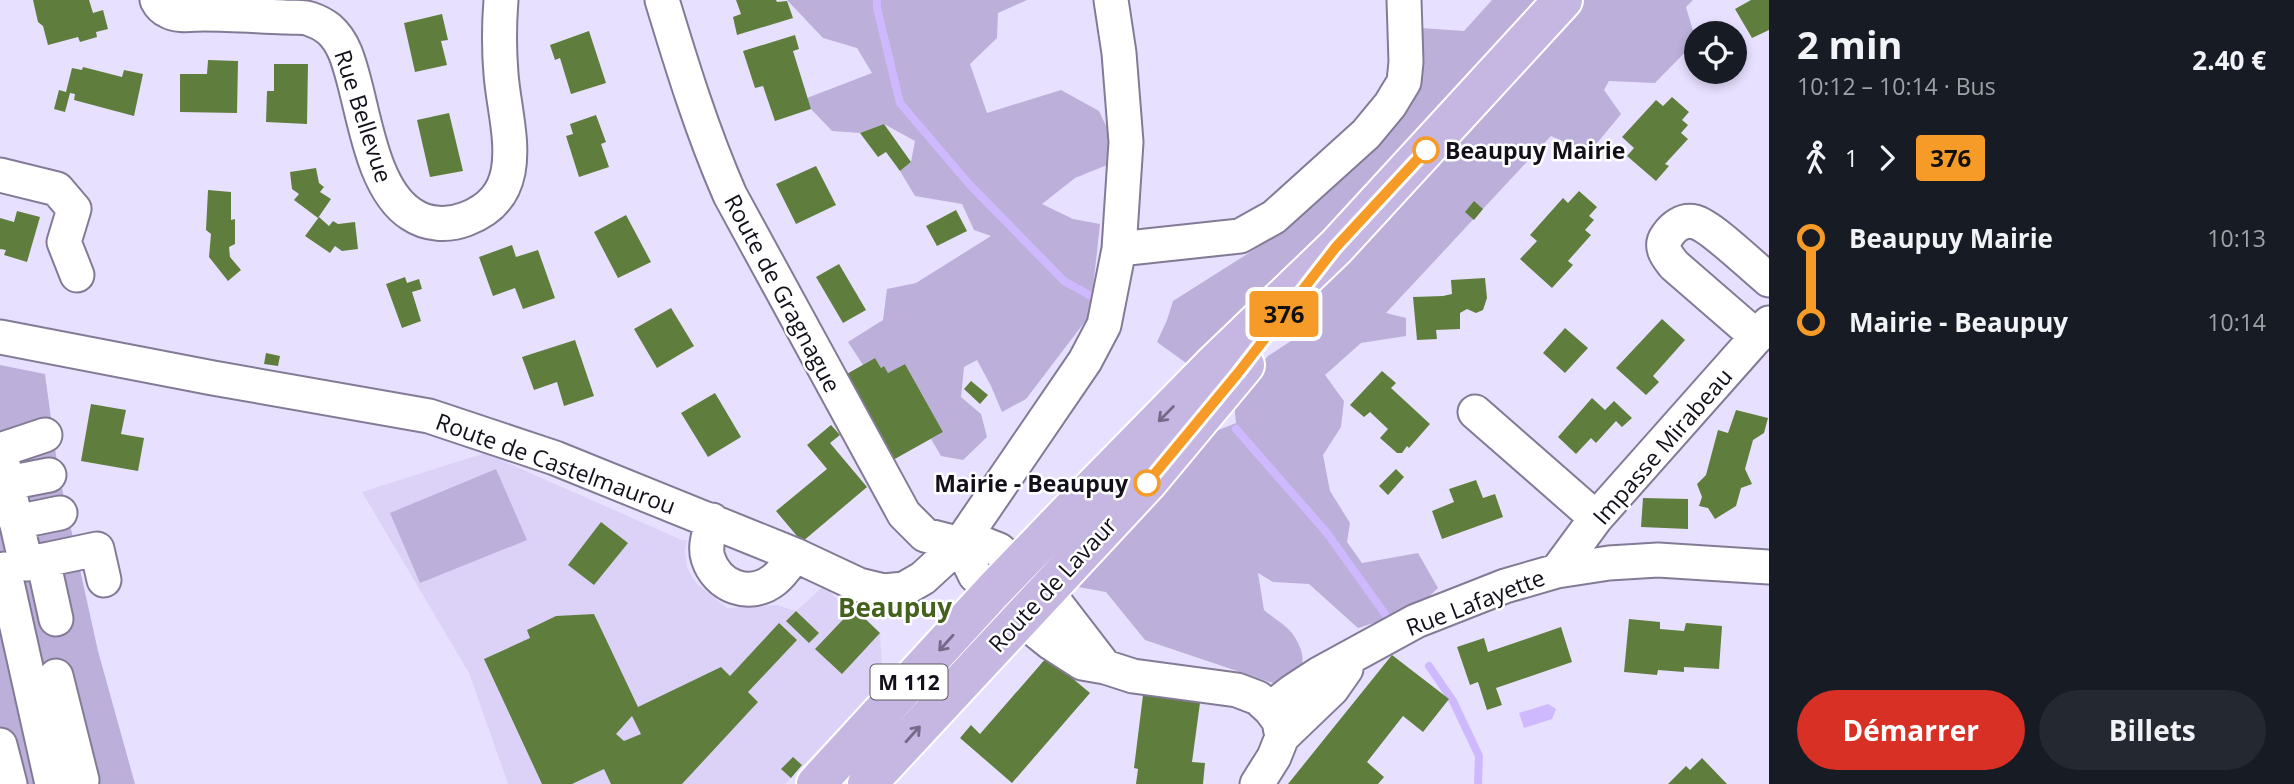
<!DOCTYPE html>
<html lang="fr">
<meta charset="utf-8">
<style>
:root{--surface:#171b24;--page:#242831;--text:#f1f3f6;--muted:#9ea1a6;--accent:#d93025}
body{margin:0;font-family:"Open Sans",sans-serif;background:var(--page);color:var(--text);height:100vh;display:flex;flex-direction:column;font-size:26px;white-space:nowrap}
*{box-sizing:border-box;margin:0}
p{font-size:23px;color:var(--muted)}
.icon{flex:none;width:38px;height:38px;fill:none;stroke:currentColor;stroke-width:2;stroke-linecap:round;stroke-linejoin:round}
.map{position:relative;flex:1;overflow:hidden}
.drawer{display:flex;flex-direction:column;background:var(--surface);width:525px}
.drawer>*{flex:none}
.badge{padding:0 14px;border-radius:5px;font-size:24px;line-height:46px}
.tools{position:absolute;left:1684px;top:21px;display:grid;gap:14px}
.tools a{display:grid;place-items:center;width:63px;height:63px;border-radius:50%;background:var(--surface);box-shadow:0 4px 10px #0003;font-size:35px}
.map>.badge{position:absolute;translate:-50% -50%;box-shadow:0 0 0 4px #fff}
.legs{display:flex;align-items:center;gap:10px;height:77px;padding:0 28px;font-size:23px}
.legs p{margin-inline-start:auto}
.summary{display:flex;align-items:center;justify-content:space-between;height:119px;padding:0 28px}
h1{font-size:38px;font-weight:700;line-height:52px}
.primary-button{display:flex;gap:14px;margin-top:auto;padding:14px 28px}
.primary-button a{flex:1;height:80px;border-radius:42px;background:var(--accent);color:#fff;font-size:28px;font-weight:700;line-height:80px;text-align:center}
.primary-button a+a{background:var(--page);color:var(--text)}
ul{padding:0 28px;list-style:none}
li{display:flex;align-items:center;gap:24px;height:84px;font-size:26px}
li i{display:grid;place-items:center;width:10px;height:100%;margin:0 9px;background:currentColor}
li i::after{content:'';width:18px;height:18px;margin:-9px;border:5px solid;border-radius:50%;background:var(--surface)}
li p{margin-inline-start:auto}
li:first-child i{background:linear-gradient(#0000 50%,currentColor 0)}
li:last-child i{background:linear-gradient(currentColor 50%,#0000 0)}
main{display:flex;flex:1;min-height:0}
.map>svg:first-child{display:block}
.built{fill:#dcd2f7}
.green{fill:#bcafda}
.water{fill:#ceb9fe}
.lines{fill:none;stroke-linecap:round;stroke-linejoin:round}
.stream{stroke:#ceb9fe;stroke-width:8}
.building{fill:#5f7e3d;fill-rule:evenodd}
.minor-casing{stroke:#837b96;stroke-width:37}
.major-casing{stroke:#fff;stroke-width:42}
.minor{stroke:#fff;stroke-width:33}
.major{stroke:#c5b6e2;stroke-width:38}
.oneway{stroke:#756b88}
.line-1-casing{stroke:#fff;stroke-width:16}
.line-1{stroke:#f69b27;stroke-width:10}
.stop-1-dot{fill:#fff;stroke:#f69b27;stroke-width:3.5}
.labels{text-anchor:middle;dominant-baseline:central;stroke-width:5;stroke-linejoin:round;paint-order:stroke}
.shield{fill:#fff;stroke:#5a585f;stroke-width:2}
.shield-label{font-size:21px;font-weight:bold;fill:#13101b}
.street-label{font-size:23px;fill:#13101b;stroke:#fff}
.stop-label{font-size:23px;font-weight:bold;fill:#13101b;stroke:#fff;text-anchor:start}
.quarter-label{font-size:26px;font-weight:bold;fill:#44611e;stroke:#fff}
</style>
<main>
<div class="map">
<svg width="1769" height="784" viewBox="0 0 1769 784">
<rect width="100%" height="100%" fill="#e8e0ff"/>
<path class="built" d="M 485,453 L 682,540 L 687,540 L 685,551 L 687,568 L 697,584 L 727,608 L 777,605 L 796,611 L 824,586 L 845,607 L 880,633 L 883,682 L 785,784 L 508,784 L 469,673 L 362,492 Z"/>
<path class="green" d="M 787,0 L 1027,0 L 998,13 L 997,38 L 970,64 L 987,113 L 1061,90 L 1099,111 L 1122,159 L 1075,178 L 1042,204 L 1073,219 L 1100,224 L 1090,315 L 1026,399 L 1002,412 L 991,386 L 977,360 L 964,367 L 961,397 L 981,414 L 987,437 L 963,460 L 941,456 L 931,439 L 943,432 L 905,364 L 888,373 L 884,366 L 881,368 L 875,358 L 863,365 L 848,342 L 883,320 L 887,289 L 916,283 L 991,236 L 974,230 L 962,204 L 915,196 L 900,171 L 911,162 L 915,141 L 884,124 L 860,133 L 832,131 L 811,109 L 807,98 L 872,73 L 857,48 L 823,38 Z
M 1492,0 L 1693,0 L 1686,7 L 1696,41 L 1655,83 L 1609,81 L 1604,90 L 1621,114 L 1589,153 L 1551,136 L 1386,313 L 1406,318 L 1406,336 L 1361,343 L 1325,375 L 1344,401 L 1341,427 L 1323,455 L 1330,491 L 1350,523 L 1347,542 L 1362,563 L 1418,553 L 1438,588 L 1415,610 L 1358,628 L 1309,584 L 1273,582 L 1258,573 L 1264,610 C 1273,618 1288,626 1294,636 C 1311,662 1302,678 1273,683 L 1145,640 L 1106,592 L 1078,587 L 1201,437 L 1236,423 L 1233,395 L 1268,356 L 1300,335 L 1318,293 L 1298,267 L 1274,296 L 1240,310 L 1214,350 L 1186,363 L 1157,342 L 1167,320 L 1173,301 L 1282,232 L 1325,165 L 1358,156 L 1421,28 L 1464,31 Z
M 0,365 L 45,374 L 58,470 L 98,651 L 135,784 L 0,784 Z
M 496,469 L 527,540 L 420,583 L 390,513 Z"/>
<path class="water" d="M 1548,704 L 1556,709 L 1552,719 L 1524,728 L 1519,713 Z"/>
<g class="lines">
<path class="stream" d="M 877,0 L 877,8 L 900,103 L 969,184 L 1064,281 L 1091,296
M 1236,429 L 1327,533 L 1385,614
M 1429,666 L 1453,701 L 1479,756 L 1478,784"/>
</g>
<path class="building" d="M 33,0 L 89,0 L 93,13 L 103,10 L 108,29 L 96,32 L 97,37 L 80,42 L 78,37 L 48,45 L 43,26 L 38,22 Z
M 736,0 L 776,0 L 777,2 L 787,1 L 793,18 L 737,35 L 733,17 L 741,14 Z
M 1751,0 L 1769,0 L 1769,30 L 1752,38 L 1735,9 Z
M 442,14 L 448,40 L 441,41 L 447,65 L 415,72 L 404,23 Z
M 589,31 L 606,83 L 571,94 L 560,58 L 555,60 L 550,45 Z
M 795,35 L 799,49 L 793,51 L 811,109 L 775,121 L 763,86 L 755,88 L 743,51 Z
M 208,60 L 238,61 L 237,113 L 180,112 L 180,74 L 207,74 Z
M 274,64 L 308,64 L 307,124 L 266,122 L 267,91 L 274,91 Z
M 83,67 L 122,77 L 124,70 L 143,74 L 134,116 L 74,100 L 75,94 L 70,93 L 65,112 L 54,109 L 59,90 L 66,92 L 72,68 L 82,70 Z
M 1672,97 L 1689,112 L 1682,120 L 1688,125 L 1681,133 L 1688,139 L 1665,164 L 1669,166 L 1656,181 L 1627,156 L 1634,148 L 1622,137 L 1656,100 L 1663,106 Z
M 449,113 L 463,171 L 430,177 L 417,120 Z
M 596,115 L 606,142 L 601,144 L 609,167 L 579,177 L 566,136 L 573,134 L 570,124 Z
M 884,124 L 911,162 L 900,171 L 886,152 L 878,157 L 860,133 Z
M 816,166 L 836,205 L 796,224 L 776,184 Z
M 316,168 L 319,183 L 324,187 L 320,192 L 331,199 L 318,218 L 294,200 L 299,194 L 292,189 L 290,172 Z
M 208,190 L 231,192 L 231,220 L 235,219 L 235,244 L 229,247 L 230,257 L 241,270 L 228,281 L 209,257 L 211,234 L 206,230 Z
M 1579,191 L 1597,207 L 1589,216 L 1594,220 L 1585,230 L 1591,235 L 1568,261 L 1573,265 L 1552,288 L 1520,259 L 1537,241 L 1530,235 L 1563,198 L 1568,203 Z
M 1474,201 L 1483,209 L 1474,220 L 1465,212 Z
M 956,210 L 967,231 L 937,246 L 926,226 Z
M 17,211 L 40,217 L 27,262 L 4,255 L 6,250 L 0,249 L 0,218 L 14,222 Z
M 626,215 L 651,262 L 618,278 L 594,232 Z
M 319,217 L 329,226 L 333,221 L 338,224 L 355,222 L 358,249 L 342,251 L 335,246 L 330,253 L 305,236 Z
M 512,245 L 516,257 L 538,250 L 555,298 L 523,309 L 515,288 L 493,296 L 479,257 Z
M 839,264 L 866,310 L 843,323 L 816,277 Z
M 405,277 L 407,283 L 419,279 L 422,289 L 412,292 L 421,321 L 402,328 L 386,284 Z
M 1485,278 L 1487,298 L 1483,310 L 1476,313 L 1467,309 L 1460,313 L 1460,329 L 1436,330 L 1437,339 L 1417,340 L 1413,297 L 1443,296 L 1452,294 L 1451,280 Z
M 671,308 L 694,346 L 657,368 L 634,329 Z
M 1662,319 L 1685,340 L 1653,376 L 1659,382 L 1646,395 L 1616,368 Z
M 1565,328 L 1588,348 L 1565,373 L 1543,353 Z
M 575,340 L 594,396 L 564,406 L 557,382 L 534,390 L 522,357 Z
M 266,353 L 280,356 L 278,366 L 264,364 Z
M 875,358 L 881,368 L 884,366 L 888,373 L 905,364 L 943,432 L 893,460 L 845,375 Z
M 1382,371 L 1396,383 L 1391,388 L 1430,424 L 1409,448 L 1407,446 L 1402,453 L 1397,453 L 1380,438 L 1388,429 L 1370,412 L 1364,417 L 1350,405 Z
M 971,381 L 988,395 L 980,404 L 964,389 Z
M 715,393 L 741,437 L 708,457 L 681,413 Z
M 1592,398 L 1605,410 L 1614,401 L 1632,418 L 1622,427 L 1616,421 L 1596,443 L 1591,438 L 1576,454 L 1558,437 Z
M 91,404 L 126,410 L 121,434 L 144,438 L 138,471 L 81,461 Z
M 1736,410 L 1768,418 L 1764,433 L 1753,440 L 1745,469 L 1752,484 L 1741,488 L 1736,506 L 1715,519 L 1708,508 L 1699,506 L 1702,497 L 1697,484 L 1706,475 L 1718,430 L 1728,433 Z
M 831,425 L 840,435 L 830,443 L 867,487 L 802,542 L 776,511 L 827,469 L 807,445 Z
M 1396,469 L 1404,477 L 1388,495 L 1379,486 Z
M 1476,480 L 1483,498 L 1495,494 L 1503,517 L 1442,539 L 1432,511 L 1454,502 L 1449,489 Z
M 1643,498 L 1688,499 L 1688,529 L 1641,527 Z
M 601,522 L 628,543 L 594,585 L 568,565 Z
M 854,608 L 880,633 L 842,674 L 815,649 Z
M 796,611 L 819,633 L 809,643 L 786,621 Z
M 594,614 L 638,707 L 721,667 L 730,676 L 779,623 L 797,640 L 748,692 L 758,702 L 682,784 L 611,784 L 604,769 L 572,784 L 542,784 L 484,659 L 530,638 L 527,630 L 556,616 ZM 632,716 L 641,734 L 624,741 L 616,734 Z
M 1629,619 L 1660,622 L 1660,629 L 1684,631 L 1686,623 L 1722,626 L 1719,669 L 1684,667 L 1684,672 L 1658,670 L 1657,675 L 1624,672 Z
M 1561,627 L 1572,662 L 1496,688 L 1502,705 L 1487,710 L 1478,682 L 1470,685 L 1457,647 L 1484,638 L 1488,652 Z
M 1392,655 L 1449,699 L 1423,732 L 1403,716 L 1367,762 L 1384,777 L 1378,784 L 1288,784 Z
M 1047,657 L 1090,693 L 1012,783 L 960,738 L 971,725 L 980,734 Z
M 1143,695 L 1200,703 L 1192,762 L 1205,763 L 1203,784 L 1136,784 L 1138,769 L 1134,768 Z
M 793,757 L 802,765 L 791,778 L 781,769 Z
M 1702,758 L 1727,784 L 1668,784 L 1686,766 L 1690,770 Z"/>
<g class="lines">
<defs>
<path id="minor" d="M 157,0 C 159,4 163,9 168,11 C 178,17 193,14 204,14 C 231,14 257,16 284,17 C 292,18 303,16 310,19 C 316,21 324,25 329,29 C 344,42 349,62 354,81 C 365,121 374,190 411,214 C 427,225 448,226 466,219 C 532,194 505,126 501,74 C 499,50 499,25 501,0
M 662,0 C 682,66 702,131 730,195 L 904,514 L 925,535 L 960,544 L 984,544 L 999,550 L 1017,566
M 0,175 L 57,189 L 74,209 L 64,242 L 77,275
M 1119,249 L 1240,236 L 1274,217 L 1366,134 L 1390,105 L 1404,82 L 1406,62 L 1404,0
M 0,337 L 213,378 L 429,416 L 555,458 L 795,555 L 859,585 L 884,591 L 904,589 L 923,578 L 960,544 L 1085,361 L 1104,325 L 1119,249 L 1126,142 L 1119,53 L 1111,0
M 1757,337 L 1674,265 C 1667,256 1659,247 1667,236 C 1673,227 1683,219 1695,222 C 1711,226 1754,268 1769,280
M 1475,412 L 1596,518
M 0,450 L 45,435
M 0,451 L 26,564 L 97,549 L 104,580
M 8,483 L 49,475
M 712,520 C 710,532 704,546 708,558 C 717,587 750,599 774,580 C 782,574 789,563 795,555
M 16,522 L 60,513
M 960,544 L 975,575 L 992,592
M 43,560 L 56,619
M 4,569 L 52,784
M 1557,571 L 1596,518 L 1769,323
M 1045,592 L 1055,602 L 1105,667
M 1020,618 L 1051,643 L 1082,663 L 1105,667 L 1133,676 L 1237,690 L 1258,698 L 1270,709 L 1279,721 L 1282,737 L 1274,757 L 1257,784
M 56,676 L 82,780
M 1270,709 L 1293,691 L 1319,674 L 1416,621 L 1505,586 L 1557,571 L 1609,563 L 1658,560 L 1769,567
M 1282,737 L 1332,689 L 1346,669
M 0,745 L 10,784"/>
<path id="major" d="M 816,784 L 992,592 L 1067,514 L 1213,365 L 1336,247 L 1563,0
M 867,784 L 1147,483 L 1245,365"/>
</defs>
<use href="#minor" class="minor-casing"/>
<use href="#major" class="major-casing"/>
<use href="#minor" class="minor"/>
<use href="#major" class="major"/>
</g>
<defs><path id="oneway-shaft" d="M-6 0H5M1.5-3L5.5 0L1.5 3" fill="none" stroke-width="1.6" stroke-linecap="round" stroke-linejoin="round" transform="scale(1.75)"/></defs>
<g class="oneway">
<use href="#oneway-shaft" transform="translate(1166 414) rotate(135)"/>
<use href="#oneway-shaft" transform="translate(946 643) rotate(132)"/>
<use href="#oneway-shaft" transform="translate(913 734) rotate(-48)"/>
</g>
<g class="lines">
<defs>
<path id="line-1" d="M 1147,483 L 1238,373 L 1336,247 L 1426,150"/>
</defs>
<use href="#line-1" class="line-1-casing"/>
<use href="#line-1" class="line-1"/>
</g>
<g class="stop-1-dot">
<circle cx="1426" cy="150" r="12"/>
<circle cx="1147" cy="483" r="12"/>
</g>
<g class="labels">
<rect class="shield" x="870.5" y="664.5" width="77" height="35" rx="5"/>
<g class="shield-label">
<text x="909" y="682">M 112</text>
</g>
<g class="street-label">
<text transform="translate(364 116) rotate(72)">Rue Bellevue</text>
<text transform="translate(783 293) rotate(62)">Route de Gragnague</text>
<text transform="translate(1662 446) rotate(-49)">Impasse Mirabeau</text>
<text transform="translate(556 463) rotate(20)">Route de Castelmaurou</text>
<text transform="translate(1052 584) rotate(-47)">Route de Lavaur</text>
<text transform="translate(1475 602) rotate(-21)">Rue Lafayette</text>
</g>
<g class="stop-label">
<text x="1445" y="150">Beaupuy Mairie</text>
<text x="1128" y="483" text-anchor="end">Mairie - Beaupuy</text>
</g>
<g class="quarter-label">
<text x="895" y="607">Beaupuy</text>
</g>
</g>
</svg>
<div class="tools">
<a><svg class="icon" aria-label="locate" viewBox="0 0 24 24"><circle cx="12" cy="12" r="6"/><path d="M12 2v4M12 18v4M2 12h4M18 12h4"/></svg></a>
</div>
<b class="badge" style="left:1284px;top:314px;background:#f69b27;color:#111">376</b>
</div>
<section class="drawer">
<div class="summary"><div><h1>2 min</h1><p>10:12 – 10:14 · Bus</p></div><b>2.40 €</b></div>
<div class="legs"><svg class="icon" aria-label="walk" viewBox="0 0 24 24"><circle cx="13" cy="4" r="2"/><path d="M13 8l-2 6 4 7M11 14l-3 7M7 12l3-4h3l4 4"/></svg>1<svg class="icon" aria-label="forward" viewBox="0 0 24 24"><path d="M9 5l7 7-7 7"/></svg><b class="badge" style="background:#f69b27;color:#111">376</b></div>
<ul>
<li><i style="color:#f69b27"></i><b>Beaupuy Mairie</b><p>10:13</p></li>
<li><i style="color:#f69b27"></i><b>Mairie - Beaupuy</b><p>10:14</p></li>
</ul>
<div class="primary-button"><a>Démarrer</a><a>Billets</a></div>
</section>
</main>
